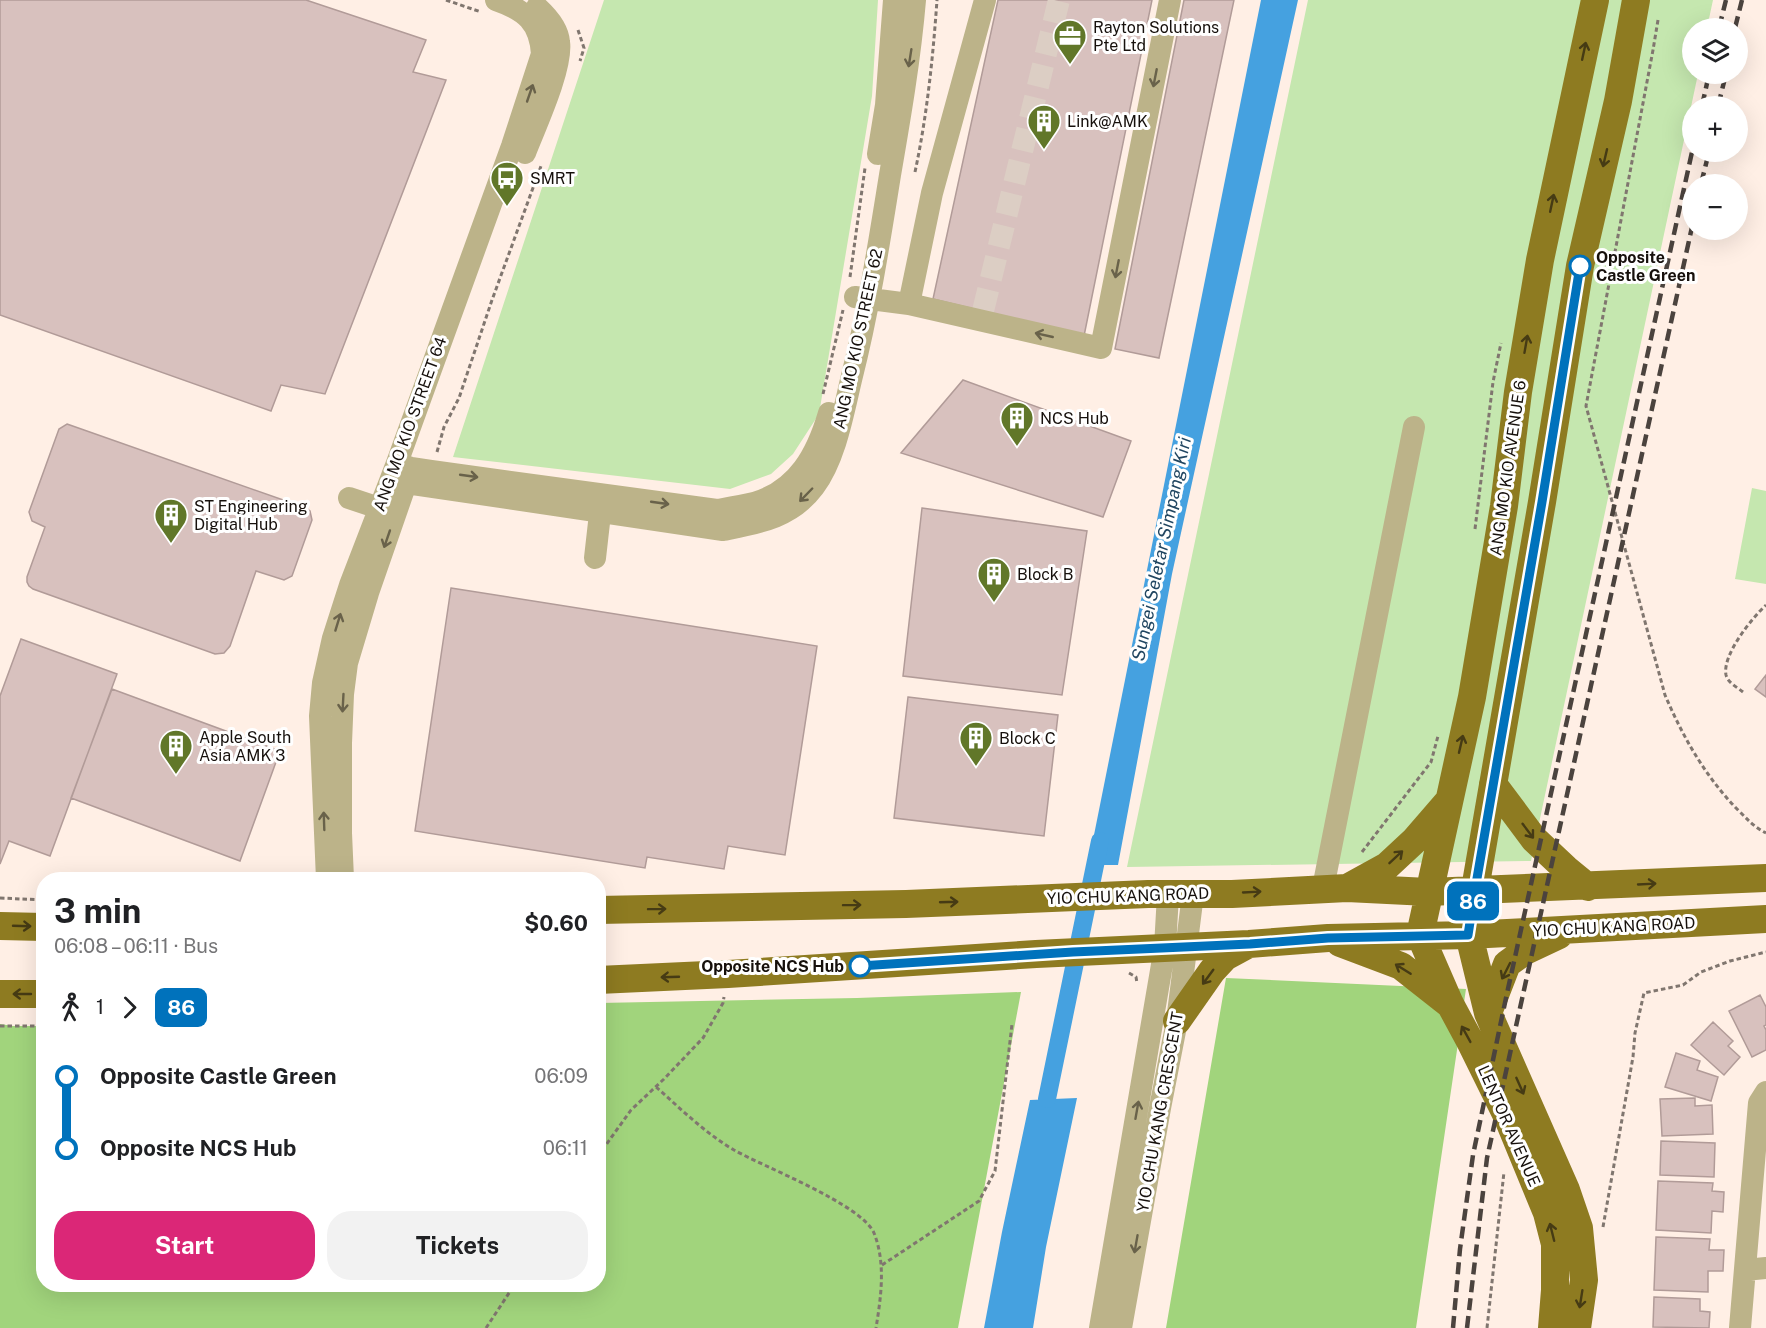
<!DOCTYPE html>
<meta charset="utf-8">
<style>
:root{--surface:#fff;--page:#f2f2f2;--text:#202124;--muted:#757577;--accent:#db2777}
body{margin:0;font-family:"Public Sans",sans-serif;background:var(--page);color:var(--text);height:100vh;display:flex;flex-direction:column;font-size:22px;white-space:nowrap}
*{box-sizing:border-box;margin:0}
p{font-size:20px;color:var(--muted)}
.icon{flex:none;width:33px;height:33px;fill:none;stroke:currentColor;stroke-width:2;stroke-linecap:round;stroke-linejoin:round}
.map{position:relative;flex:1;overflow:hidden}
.details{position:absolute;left:36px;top:872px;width:570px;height:420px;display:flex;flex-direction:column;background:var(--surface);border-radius:24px;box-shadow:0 6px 24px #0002}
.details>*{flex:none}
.badge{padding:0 12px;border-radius:9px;font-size:21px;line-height:39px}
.fabs{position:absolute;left:1682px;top:18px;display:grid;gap:12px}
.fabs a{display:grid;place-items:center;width:66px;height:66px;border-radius:50%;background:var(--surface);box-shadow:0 6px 24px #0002;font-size:30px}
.map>.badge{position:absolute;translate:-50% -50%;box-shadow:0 0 0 3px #fff}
.legs{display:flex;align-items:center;gap:9px;height:66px;padding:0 18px;font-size:20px}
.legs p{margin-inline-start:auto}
.overview{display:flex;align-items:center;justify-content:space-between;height:102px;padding:0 18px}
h1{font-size:33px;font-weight:700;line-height:45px}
.button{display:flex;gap:12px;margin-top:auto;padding:12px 18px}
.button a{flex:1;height:69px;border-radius:24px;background:var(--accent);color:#fff;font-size:24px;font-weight:700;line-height:69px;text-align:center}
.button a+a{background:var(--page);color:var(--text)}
ul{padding:0 18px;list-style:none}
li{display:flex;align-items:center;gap:21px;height:72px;font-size:22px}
li i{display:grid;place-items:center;width:9px;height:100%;margin:0 8px;background:currentColor}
li i::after{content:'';width:15px;height:15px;margin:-8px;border:4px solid;border-radius:50%;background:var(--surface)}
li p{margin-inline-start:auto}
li:first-child i{background:linear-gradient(#0000 50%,currentColor 0)}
li:last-child i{background:linear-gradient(currentColor 50%,#0000 0)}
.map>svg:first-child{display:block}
.green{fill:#c5e7af}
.forest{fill:#a1d47c}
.water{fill:#45a1e0}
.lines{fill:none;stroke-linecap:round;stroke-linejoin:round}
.canal{stroke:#45a1e0;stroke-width:18}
.building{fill:#d8c1be;stroke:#b19b98;stroke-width:1.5}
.minor-tunnel{stroke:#dccec4;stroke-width:22;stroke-dasharray:22 11;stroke-linecap:butt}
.path{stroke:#80766f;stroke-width:3;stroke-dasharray:4.5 3;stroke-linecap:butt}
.minor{stroke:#bcb389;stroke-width:22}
.major{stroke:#8e7b21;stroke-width:28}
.rail{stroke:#4b433e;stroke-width:4.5;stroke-dasharray:12 6;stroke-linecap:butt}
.oneway{stroke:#463b14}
.oneway2{stroke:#69624a}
.line-1-casing{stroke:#fff;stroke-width:14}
.line-1{stroke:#0072bc;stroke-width:9}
.stop-1-dot{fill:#fff;stroke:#0072bc;stroke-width:3}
.labels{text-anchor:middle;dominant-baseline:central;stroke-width:6;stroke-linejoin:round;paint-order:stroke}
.poi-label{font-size:16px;fill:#16100c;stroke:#fff;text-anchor:start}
.stop-label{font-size:16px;font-weight:bold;fill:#16100c;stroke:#fff;text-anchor:start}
.street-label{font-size:16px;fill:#16100c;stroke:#fff}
.water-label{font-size:18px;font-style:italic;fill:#214661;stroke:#fff}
</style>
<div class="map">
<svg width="1766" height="1328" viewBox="0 0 1766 1328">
<rect width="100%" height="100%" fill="#ffefe5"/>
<path class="green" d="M 604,0 L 878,0 L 872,96 L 819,414 L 793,454 L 771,474 L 730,489 L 453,457 Z
M 1308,0 L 1713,0 L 1707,28 L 1692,28 L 1692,74 L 1698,74 L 1531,861 L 1127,867 Z
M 1752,488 L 1766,491 L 1766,584 L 1735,579 Z"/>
<path class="forest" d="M 1226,978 L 1466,989 L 1416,1328 L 1166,1328 Z
M 1021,992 L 958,1328 L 0,1328 L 0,1024 L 13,1026 L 43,1026 L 44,1284 L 598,1284 L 599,1003 L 857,998 Z"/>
<path class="water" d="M 1261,0 L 1298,0 L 1172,574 L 1118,865 L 1088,865 Z
M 1077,1098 L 1046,1247 L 1033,1328 L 984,1328 L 1002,1232 L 1030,1100 Z"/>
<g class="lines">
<path class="canal" d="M 1047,1099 L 1100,841"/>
</g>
<path class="building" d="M 0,0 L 306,0 L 426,40 L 413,72 L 446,80 L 325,394 L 281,385 L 271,411 L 0,315 Z
M 998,0 L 1152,0 L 1084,336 L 933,299 Z
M 1184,0 L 1234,0 L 1159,358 L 1115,349 Z
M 963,380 L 1131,441 L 1103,517 L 901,453 Z
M 67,424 L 306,508 L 310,511 L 312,520 L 292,576 L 284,580 L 256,571 L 230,646 L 224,653 L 215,654 L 33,589 L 29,586 L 27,582 L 27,577 L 45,527 L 32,521 L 29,512 L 59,429 Z
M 922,508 L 1087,531 L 1062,695 L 903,676 Z
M 451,588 L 817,646 L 785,855 L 728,846 L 724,869 L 647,857 L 645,868 L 415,831 Z
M 21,639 L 117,674 L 50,856 L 9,841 L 0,864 L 0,696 Z
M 1766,675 L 1766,697 L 1755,689 Z
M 112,689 L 280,751 L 240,861 L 71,798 Z
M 908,697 L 1058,715 L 1044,836 L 894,818 Z
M 1760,995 L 1766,1007 L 1766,1025 L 1764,1026 L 1766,1030 L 1766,1050 L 1752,1057 L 1729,1011 Z
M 1713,1022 L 1733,1041 L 1728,1046 L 1740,1057 L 1724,1075 L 1691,1045 Z
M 1676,1053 L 1700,1061 L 1697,1070 L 1718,1077 L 1711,1101 L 1665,1087 Z
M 1695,1098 L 1695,1106 L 1712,1105 L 1713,1134 L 1662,1136 L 1660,1099 Z
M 1661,1141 L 1715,1143 L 1714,1177 L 1660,1175 Z
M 1658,1181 L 1713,1183 L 1712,1191 L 1724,1192 L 1723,1212 L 1712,1211 L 1711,1233 L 1656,1230 Z
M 1656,1237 L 1710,1239 L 1709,1250 L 1724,1250 L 1723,1271 L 1708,1271 L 1708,1292 L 1654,1290 Z
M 1654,1297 L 1700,1299 L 1700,1311 L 1710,1312 L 1709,1328 L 1653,1327 Z"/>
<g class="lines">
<path class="minor-tunnel" d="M 983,311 L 1059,0"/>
<path class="path" d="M 446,0 L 481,12
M 1658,20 L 1653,50 L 1586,406 L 1665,695 C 1683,737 1705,776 1737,809 C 1747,819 1754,827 1766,833
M 578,30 L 584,48 L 580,61
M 915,172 C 927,116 933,57 937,0
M 850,277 L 865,168
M 823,394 L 843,310
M 437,452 L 444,427 L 459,398 L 492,300 L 541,166
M 1475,529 L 1493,382 L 1501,343
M 1743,692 C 1737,687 1728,683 1726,675 C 1722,655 1752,618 1766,605
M 1362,852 L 1431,762 L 1438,736
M 0,898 L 44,900
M 1129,973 L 1136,977 L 1137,983
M 0,1026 L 44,1026
M 656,1087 C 681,1109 705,1133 734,1150 C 764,1167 861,1204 874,1233 C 886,1263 881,1297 876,1328
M 598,1156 L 631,1110 L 664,1079 L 703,1038 L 723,1003 L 724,997
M 1603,1227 L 1633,1057 L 1635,1033 L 1644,993 L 1683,985 L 1701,972 L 1730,961 L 1766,952
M 882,1265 L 979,1201 L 995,1171 L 1012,1024
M 486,1328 L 515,1284
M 1487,1328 L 1504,1172"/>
<path class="minor" d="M 525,153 C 535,127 563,67 559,42 C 558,28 547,16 537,7
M 878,154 L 886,105 L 894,0
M 855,297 L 909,304 L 1101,348 L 1170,0
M 909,304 L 932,193 L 985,0
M 398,463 L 411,468 L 431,471 L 717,510 C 729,508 742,506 754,503 C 798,490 817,454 829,413
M 391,479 L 406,483 L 723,530 C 758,523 791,518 814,487 C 835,459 843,414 851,380 C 868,313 879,244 890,175 C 900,117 910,59 915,0
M 349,498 L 379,508
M 595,558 L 602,496
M 327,879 L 320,716 L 323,683 L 333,638 L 350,585 L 397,463 L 512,146 L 542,54 C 540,22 525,10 496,0
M 343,879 L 341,833 L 341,743 L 343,694 L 347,663 L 368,593 L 411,469
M 1323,888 L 1414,427
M 1745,1270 L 1766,1268
M 1100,1328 L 1165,947 L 1168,895
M 1121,1328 L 1160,1108 L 1177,1021 L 1193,894
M 1740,1328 L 1759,1103 L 1766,1092"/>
<path class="major" d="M 1493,784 L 1534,839 L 1566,869 L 1588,887
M 1347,888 L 1387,866 L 1415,840 L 1447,803
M 598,910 L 906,904 L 1148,894 L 1232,894 L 1347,888 L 1428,892 L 1766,878
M 0,926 L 44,927
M 1420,935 L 1472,697 L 1504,506 L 1518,392 L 1540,260 L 1595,0
M 1420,935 L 1450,1004 L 1470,1041 L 1507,1116 L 1547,1213 L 1555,1244 L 1555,1290 L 1552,1328
M 1340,943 L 1401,966 L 1448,1003
M 598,980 L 728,974 L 1036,954 L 1249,944 L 1328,938 L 1469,935 L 1766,919
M 0,994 L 44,994
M 1488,1013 L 1507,964 L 1525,951 L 1559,935
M 1177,1021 L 1212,971 L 1225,957 L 1249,944
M 1577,1328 L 1584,1280 L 1579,1228 L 1566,1190 L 1488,1013 L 1469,935 L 1475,889 L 1542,502 L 1580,266 L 1618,101 L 1636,0"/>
<path class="rail" d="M 1719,28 L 1726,0
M 1735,28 L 1742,0
M 1702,106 L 1709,74
M 1718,106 L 1726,74
M 1701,184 L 1709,152
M 1453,1328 L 1460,1249 L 1473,1155 L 1506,998 L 1692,152
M 1467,1328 L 1487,1158 L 1692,227"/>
</g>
<defs><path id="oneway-shaft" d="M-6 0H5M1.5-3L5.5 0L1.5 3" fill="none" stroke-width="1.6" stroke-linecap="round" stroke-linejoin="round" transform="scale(1.5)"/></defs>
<g class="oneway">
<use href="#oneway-shaft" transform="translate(1584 51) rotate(-78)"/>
<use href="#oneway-shaft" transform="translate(1605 158) rotate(103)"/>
<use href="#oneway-shaft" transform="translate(1552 203) rotate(-78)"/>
<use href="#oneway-shaft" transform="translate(1526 344) rotate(-80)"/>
<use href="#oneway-shaft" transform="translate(1461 744) rotate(-77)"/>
<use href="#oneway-shaft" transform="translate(1528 831) rotate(53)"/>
<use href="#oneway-shaft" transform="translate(1396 857) rotate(-43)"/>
<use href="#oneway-shaft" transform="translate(1647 884) rotate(-3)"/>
<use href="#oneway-shaft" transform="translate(1252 892) rotate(-3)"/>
<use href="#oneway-shaft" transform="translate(949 902) rotate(-2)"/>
<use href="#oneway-shaft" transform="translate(852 905) rotate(-1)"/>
<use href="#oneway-shaft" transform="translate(657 909) rotate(-1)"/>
<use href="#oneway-shaft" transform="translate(22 926) rotate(2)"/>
<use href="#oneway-shaft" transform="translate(1403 969) rotate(-148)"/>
<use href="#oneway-shaft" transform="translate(1506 971) rotate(117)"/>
<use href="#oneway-shaft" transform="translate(670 977) rotate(178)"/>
<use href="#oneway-shaft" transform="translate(1208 977) rotate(126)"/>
<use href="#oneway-shaft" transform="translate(22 994) rotate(180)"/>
<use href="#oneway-shaft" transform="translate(1466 1034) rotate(-119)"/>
<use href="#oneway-shaft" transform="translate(1520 1086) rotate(66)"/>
<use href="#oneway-shaft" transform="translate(1552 1232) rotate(-104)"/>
<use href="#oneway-shaft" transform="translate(1581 1299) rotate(99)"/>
</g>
<g class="oneway2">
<use href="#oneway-shaft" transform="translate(910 58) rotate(99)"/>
<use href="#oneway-shaft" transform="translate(1155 78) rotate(101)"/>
<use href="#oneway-shaft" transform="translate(530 93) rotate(-71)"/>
<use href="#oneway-shaft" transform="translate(1117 269) rotate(101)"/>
<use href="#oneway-shaft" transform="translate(1044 335) rotate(-167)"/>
<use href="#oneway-shaft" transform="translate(469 476) rotate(8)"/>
<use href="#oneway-shaft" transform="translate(806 495) rotate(134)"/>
<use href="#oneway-shaft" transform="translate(660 503) rotate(8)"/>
<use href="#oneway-shaft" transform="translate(387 539) rotate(109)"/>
<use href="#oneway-shaft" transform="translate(338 622) rotate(-73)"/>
<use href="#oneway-shaft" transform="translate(343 703) rotate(93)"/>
<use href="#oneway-shaft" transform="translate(324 821) rotate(-92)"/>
<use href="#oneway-shaft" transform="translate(1137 1110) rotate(-80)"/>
<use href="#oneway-shaft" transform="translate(1136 1244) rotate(100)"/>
</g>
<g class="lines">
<defs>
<path id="line-1" d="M 860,966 L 1073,952 L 1250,944 L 1328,938 L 1468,935 L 1475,890 L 1542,502 L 1580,266"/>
</defs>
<use href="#line-1" class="line-1-casing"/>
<use href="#line-1" class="line-1"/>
</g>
<defs>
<symbol id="office-pin" viewBox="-11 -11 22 30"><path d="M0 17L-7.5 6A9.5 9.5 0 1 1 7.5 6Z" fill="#617729" stroke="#fff"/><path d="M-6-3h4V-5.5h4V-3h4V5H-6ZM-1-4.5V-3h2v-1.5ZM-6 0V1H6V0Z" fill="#fff"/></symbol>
<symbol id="building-pin" viewBox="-11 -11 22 30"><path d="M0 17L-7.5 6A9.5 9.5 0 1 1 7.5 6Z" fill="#617729" stroke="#fff"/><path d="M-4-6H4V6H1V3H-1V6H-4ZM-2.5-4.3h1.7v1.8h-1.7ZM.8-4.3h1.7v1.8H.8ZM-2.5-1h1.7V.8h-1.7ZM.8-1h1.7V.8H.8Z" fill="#fff"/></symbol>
<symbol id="bus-pin" viewBox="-11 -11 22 30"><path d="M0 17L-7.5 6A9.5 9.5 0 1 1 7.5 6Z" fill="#617729" stroke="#fff"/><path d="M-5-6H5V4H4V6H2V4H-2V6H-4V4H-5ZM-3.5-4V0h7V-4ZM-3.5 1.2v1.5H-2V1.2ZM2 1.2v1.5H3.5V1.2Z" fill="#fff"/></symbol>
</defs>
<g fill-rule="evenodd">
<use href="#office-pin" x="1051" y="17" width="38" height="52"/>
<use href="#building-pin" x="1025" y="102" width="38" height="52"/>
<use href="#bus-pin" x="488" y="159" width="38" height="52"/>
<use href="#building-pin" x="998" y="399" width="38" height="52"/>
<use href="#building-pin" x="152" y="496" width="38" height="52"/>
<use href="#building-pin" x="975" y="555" width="38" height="52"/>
<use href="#building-pin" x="957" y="719" width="38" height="52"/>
<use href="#building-pin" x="157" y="727" width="38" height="52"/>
</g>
<g class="stop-1-dot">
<circle cx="1580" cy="266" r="10"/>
<circle cx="860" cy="966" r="10"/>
</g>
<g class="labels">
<g class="poi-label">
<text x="1093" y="27">Rayton Solutions<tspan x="1093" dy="18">Pte Ltd</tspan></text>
<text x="1067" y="121">Link@AMK</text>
<text x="530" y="178">SMRT</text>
<text x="1040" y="418">NCS Hub</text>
<text x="194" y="506">ST Engineering<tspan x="194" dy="18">Digital Hub</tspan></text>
<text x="1017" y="574">Block B</text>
<text x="199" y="737">Apple South<tspan x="199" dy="18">Asia AMK 3</tspan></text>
<text x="999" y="738">Block C</text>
</g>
<g class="stop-label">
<text x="1596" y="257">Opposite<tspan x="1596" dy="18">Castle Green</tspan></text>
<text x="844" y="966" text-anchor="end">Opposite NCS Hub</text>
</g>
<g class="street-label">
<text transform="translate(858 339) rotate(-78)">ANG MO KIO STREET 62</text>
<text transform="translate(410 424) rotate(-70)">ANG MO KIO STREET 64</text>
<text transform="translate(1508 468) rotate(-82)">ANG MO KIO AVENUE 6</text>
<text transform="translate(1128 896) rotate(-2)">YIO CHU KANG ROAD</text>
<text transform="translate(1614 927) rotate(-3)">YIO CHU KANG ROAD</text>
<text transform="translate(1160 1112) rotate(-80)">YIO CHU KANG CRESCENT</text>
<text transform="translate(1509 1126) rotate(66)">LENTOR AVENUE</text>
</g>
<g class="water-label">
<text transform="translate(1161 549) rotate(-78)">Sungei Seletar Simpang Kiri</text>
</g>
</g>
</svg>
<div class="fabs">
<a><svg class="icon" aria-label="layers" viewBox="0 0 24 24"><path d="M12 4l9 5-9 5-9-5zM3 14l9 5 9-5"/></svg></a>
<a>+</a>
<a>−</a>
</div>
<b class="badge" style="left:1473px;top:901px;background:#0072bc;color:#fff">86</b>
<section class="details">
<div class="overview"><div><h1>3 min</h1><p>06:08 – 06:11 · Bus</p></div><b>$0.60</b></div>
<div class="legs"><svg class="icon" aria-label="walk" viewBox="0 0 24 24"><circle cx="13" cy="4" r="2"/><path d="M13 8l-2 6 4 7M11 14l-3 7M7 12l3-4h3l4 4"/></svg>1<svg class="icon" aria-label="forward" viewBox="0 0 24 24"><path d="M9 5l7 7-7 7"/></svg><b class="badge" style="background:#0072bc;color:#fff">86</b></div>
<ul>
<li><i style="color:#0072bc"></i><b>Opposite Castle Green</b><p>06:09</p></li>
<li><i style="color:#0072bc"></i><b>Opposite NCS Hub</b><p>06:11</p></li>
</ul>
<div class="button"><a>Start</a><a>Tickets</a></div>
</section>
</div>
